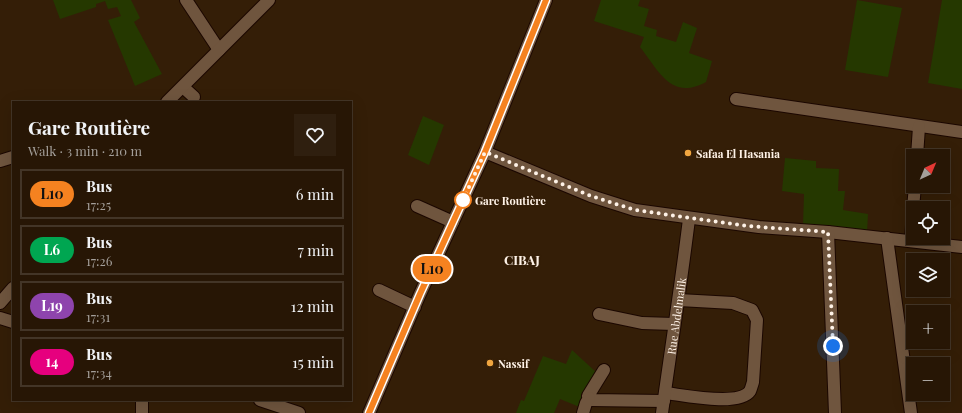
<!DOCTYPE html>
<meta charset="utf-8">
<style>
:root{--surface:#271605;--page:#2f1f0f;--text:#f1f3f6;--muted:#a49f9a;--line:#433527}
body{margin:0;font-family:"Playfair Display",serif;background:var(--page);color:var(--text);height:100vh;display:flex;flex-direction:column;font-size:15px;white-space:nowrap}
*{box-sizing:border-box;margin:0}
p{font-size:13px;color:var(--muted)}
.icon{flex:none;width:22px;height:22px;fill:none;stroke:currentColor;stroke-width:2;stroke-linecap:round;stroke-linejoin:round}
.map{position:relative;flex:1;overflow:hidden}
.panel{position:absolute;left:12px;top:101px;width:340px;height:300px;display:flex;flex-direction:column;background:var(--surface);border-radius:0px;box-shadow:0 4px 16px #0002,0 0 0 1px var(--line)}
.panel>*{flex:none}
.badge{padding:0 8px;border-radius:13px;font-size:14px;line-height:26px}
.needle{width:26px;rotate:44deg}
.controls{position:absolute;left:906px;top:149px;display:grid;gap:8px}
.controls a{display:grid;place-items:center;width:44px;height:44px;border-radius:0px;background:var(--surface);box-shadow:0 4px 16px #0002,0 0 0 1px var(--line);font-size:20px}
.you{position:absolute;width:20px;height:20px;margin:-10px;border:3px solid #fff;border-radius:50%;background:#1a73e8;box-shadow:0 0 0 6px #1a73e833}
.map>.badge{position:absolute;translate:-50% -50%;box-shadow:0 0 0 2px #fff}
.round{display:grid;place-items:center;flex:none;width:42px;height:42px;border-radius:0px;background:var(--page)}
.head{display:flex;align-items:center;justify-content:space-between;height:68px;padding:0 16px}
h1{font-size:19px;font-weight:700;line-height:30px}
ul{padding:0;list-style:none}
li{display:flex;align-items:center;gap:12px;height:50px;margin:0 8px 6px;padding:0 8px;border:2px solid var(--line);border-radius:0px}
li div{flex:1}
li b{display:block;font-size:15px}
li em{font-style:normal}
li .badge{min-width:44px;font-weight:700;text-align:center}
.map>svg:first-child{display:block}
.green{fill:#253800}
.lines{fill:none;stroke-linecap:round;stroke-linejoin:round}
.minor-casing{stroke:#1b0700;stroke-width:14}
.minor{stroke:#6f553e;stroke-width:12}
.line-casing{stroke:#fff;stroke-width:9}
.line{stroke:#f58220;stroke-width:6}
.walk{stroke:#fef2e7;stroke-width:4;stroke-dasharray:0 7.2}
.poi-dot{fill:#f1a640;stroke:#341e07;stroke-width:1.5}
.stop-dot{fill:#fff;stroke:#f58220;stroke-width:2}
.labels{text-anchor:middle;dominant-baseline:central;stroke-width:3;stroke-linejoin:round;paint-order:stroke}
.poi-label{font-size:11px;font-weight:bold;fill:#fef2e7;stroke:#341e07;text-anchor:start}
.stop-label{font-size:11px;font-weight:bold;fill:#fef2e7;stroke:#341e07;text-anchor:start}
.street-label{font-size:11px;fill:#fef2e7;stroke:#341e07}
.quarter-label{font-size:13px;font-weight:bold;fill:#fef2e7;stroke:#341e07}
</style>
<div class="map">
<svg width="962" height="413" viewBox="0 0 962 413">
<rect width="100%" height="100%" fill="#341e07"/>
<path class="green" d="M 53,0 L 131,0 L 140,18 L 134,22 L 162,74 L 135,86 L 108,20 L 121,16 L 117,7 L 108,9 L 105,1 L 96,4 L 96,7 L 60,19 Z
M 601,0 L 640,0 L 638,6 L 649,9 L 644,26 L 657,30 L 656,36 L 676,42 L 683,22 L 697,28 L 689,53 L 712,61 L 706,82 C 671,101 659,71 640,47 L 644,37 L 594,21 Z
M 857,0 L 902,8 L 888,77 L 845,70 Z
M 942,0 L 962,0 L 962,89 L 928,83 Z
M 423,116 L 444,125 L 429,165 L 408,155 Z
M 785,158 L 816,161 L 816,168 L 839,169 L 838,191 L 845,191 L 843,210 L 868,214 L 867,233 L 803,225 L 804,194 L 782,191 Z
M 572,350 L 597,373 L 598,367 L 607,372 L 595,398 L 582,408 L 560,399 L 554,413 L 516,413 L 521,400 L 524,401 L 543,356 L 566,364 Z"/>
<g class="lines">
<defs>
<g id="minor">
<path d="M 186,0 L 219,50"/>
<path d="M 183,87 L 194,97"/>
<path d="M 736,99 L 962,132"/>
<path d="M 167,102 L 269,0"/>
<path d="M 485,152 L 591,196 L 635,210 L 759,227 L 828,232 L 962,247"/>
<path d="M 917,156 L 919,127"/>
<path d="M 0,161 L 13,157"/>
<path d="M 417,206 L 453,222"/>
<path d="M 913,208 L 915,186"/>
<path d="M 828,232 L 835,413"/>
<path d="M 887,238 L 911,413"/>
<path d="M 911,241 L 913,210"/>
<path d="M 379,290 L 415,307"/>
<path d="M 0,303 L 13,288"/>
<path d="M 599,314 L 642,323 L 674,324"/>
<path d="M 0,318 L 13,322"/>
<path d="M 604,370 L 588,396 L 590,400 L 664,401"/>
<path d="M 665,393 C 683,395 739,407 750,391 C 751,389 752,385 753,382 L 757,320 L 752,310 L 733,303 L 679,300"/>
<path d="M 260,400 L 299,413"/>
<path d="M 142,413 L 142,400"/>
<path d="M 369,413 L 420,294 L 485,152 L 546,0"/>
<path d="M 583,413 L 586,403 L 589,398"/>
<path id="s1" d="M 662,413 C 671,348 681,284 689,219"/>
</g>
</defs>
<use href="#minor" class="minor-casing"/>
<use href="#minor" class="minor"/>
</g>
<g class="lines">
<defs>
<path id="line" d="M 369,413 L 420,294 L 485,152 L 546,0"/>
</defs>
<use href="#line" class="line-casing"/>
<use href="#line" class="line"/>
<path class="walk" d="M 463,200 L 485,152 L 591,196 L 635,210 L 747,226 L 828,232 L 833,346"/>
</g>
<g class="poi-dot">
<circle cx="688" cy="153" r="4"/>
<circle cx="490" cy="363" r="4"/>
</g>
<circle class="stop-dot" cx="463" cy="200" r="8"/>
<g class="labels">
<g class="poi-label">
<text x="696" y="153">Safaa El Hasania</text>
<text x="498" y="363">Nassif</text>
</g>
<g class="stop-label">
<text x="475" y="200">Gare Routière</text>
</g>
<g class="street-label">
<text stroke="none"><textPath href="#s1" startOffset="98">Rue Abdelmalik</textPath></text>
</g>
<g class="quarter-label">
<text x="522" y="259">CIBAJ</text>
</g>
</g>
</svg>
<div class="controls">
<a><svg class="needle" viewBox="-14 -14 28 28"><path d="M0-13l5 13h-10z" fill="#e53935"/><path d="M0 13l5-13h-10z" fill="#a49f9a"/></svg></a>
<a><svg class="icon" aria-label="locate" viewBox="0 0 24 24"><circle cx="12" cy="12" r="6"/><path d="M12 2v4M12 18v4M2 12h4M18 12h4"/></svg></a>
<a><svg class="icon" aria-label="layers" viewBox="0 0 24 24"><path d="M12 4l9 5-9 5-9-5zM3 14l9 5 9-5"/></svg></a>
<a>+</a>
<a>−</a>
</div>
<div class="you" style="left:833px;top:346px"></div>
<b class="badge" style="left:432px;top:269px;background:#f58220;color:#111">L10</b>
<section class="panel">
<div class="head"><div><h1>Gare Routière</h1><p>Walk · 3 min · 210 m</p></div><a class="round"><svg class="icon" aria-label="heart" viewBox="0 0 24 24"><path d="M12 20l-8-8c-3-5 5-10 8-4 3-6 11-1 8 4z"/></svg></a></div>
<ul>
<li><span class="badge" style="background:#f58220;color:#111">L10</span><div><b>Bus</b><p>17:25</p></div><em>6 min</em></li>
<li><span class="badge" style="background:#00a651;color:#fff">L6</span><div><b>Bus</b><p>17:26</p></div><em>7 min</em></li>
<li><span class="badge" style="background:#8e44ad;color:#fff">L19</span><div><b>Bus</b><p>17:31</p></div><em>12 min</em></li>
<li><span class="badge" style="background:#e6007e;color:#fff">14</span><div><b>Bus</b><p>17:34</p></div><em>15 min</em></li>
</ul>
</section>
</div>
